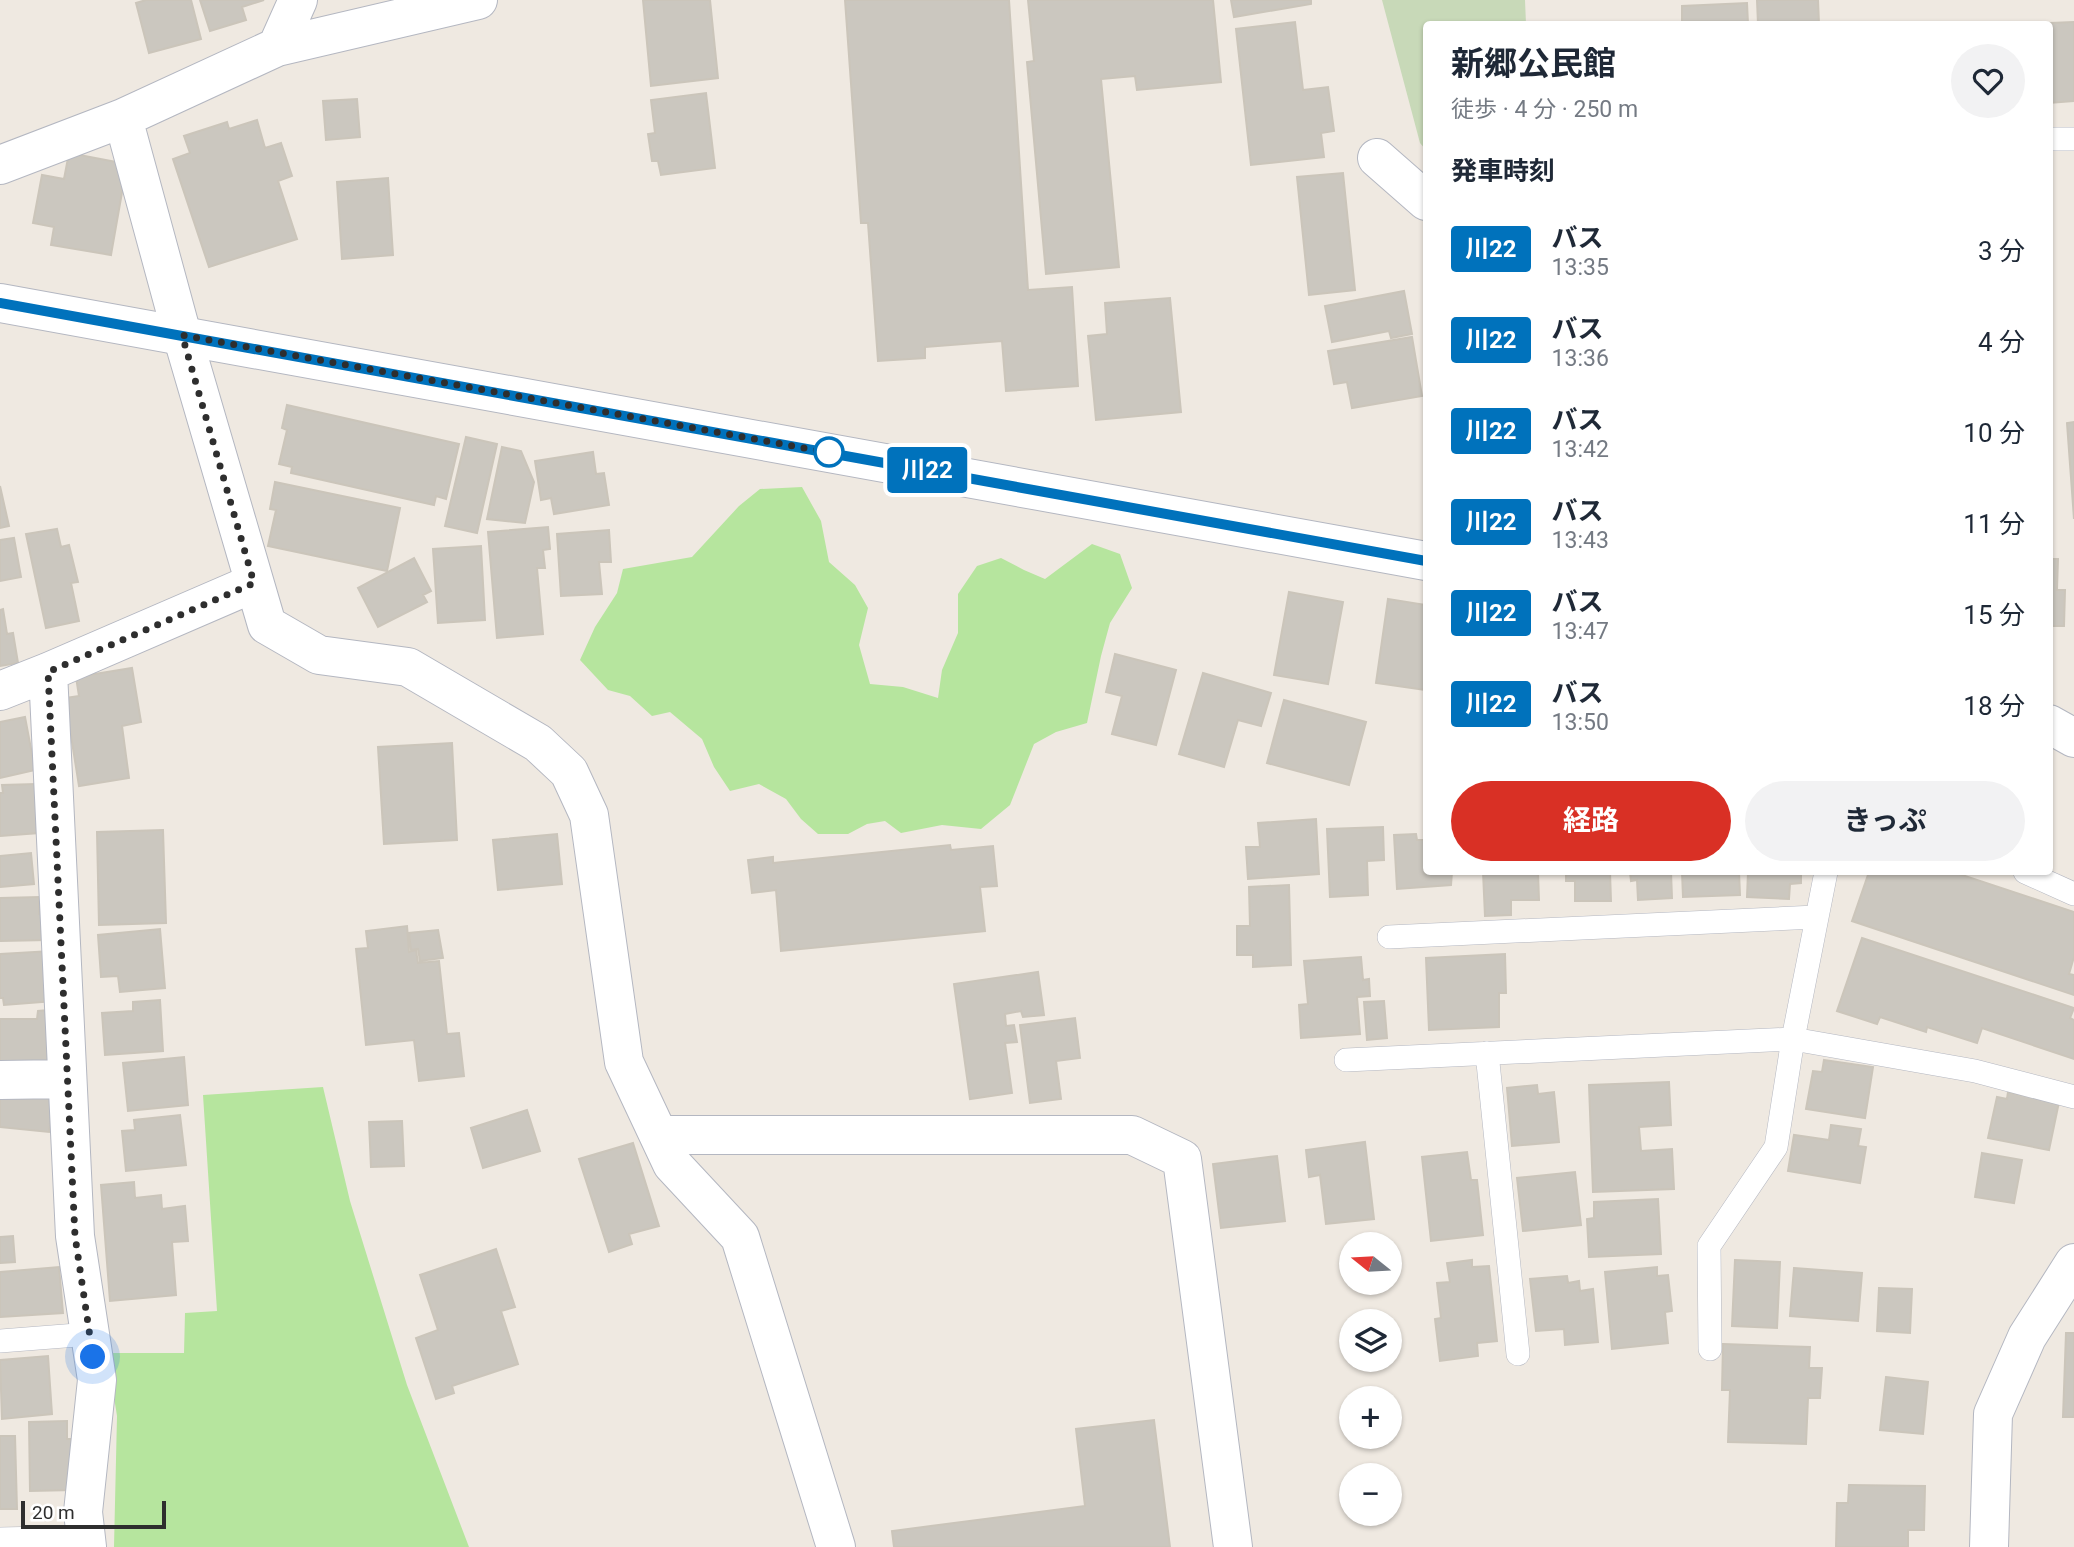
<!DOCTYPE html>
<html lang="ja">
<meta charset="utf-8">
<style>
:root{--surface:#fff;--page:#f2f2f3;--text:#1f2937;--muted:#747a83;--accent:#d93025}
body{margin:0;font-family:Roboto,"Noto Sans JP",sans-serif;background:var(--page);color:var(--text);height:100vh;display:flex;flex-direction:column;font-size:26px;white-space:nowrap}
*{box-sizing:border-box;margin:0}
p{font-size:23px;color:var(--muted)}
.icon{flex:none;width:38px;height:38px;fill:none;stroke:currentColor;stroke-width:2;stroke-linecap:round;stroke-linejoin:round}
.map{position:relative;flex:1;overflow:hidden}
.details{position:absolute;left:1423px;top:21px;width:630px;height:854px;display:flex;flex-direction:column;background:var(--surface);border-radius:7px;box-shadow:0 2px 5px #0004}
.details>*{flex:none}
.badge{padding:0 14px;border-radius:5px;font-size:24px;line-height:46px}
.needle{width:46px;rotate:288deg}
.tools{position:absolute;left:1339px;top:1232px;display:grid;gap:14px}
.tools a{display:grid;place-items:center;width:63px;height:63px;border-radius:50%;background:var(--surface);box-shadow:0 2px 5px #0004;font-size:35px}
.scale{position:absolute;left:21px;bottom:18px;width:145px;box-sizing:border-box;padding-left:7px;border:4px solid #2e2e2e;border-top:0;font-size:19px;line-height:24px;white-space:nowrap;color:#2e2e2e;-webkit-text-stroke:5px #fff;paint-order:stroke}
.you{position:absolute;width:35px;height:35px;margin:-18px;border:5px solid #fff;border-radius:50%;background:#1a73e8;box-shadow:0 0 0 10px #1a73e833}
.map>.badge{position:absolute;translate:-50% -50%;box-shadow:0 0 0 4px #fff}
h2{padding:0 28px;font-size:26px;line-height:63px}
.round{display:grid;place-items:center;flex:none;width:74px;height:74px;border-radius:37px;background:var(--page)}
.overview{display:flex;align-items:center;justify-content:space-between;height:119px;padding:0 28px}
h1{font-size:33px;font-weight:700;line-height:52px}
.button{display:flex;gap:14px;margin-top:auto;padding:14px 28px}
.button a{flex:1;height:80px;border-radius:42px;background:var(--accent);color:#fff;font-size:28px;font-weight:700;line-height:80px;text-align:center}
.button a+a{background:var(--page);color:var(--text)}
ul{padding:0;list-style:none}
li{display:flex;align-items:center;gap:21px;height:91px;padding:0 28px}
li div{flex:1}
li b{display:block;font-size:26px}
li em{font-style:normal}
li .badge{min-width:77px;font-weight:700;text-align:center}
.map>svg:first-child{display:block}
.green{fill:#b6e59e}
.cemetery{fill:#c8d9b8}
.building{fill:#cbc7bf;stroke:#cbc5ba;stroke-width:2}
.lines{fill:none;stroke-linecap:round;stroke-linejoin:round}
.lane-casing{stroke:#b4b7c1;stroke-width:24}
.street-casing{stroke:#b4b7c1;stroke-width:40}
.secondary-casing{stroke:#b4b7c1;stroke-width:40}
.lane{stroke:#fff;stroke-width:23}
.street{stroke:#fff;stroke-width:38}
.secondary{stroke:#fff;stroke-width:38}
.line-casing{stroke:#fff;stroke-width:16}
.line{stroke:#0072bc;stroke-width:10}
.walk{stroke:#2e2e2e;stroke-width:7;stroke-dasharray:0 12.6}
.stop-dot{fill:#fff;stroke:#0072bc;stroke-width:3.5}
</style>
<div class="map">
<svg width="2074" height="1547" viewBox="0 0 2074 1547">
<rect width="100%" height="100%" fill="#efe9e1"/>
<path class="green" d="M 802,487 L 821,521 L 829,562 L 855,585 L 868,608 L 859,645 L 870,684 L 903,687 L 938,698 L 942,670 L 958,633 L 958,594 L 977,566 L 1001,558 L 1024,570 L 1045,579 L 1092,544 L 1120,554 L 1132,588 L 1110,623 L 1101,656 L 1087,723 L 1056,732 L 1034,744 L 1010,805 L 981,829 L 942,825 L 901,833 L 885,821 L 867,824 L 848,834 L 818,834 L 801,819 L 786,799 L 759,784 L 730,791 L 714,767 L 702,739 L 670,712 L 652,716 L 630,696 L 608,690 L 580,660 L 595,627 L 617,593 L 623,569 L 692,557 L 739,506 L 760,489 Z
M 323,1087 L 350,1201 L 407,1385 L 469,1547 L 114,1547 L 117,1416 L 107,1353 L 184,1353 L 185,1313 L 217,1311 L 203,1095 Z"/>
<path class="cemetery" d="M 1382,0 L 1525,0 L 1526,24 L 1426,24 L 1426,150 L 1420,143 Z"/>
<path class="building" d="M 146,0 L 191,0 L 201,39 L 149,53 L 136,3 Z
M 200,0 L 264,0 L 242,7 L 246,20 L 210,31 Z
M 643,0 L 710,0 L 718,78 L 651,86 Z
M 845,0 L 1009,0 L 1028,290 L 1072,287 L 1078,386 L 1006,391 L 1002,341 L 925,347 L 925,358 L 878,361 L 868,223 L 861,223 Z
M 1028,0 L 1213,0 L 1221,82 L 1137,90 L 1135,76 L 1101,79 L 1119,267 L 1046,274 L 1027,62 L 1034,61 Z
M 1231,0 L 1311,0 L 1311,4 L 1234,17 Z
M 1757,0 L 1818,0 L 1819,24 L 1758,24 Z
M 1747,3 L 1748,24 L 1682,24 L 1682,6 Z
M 1295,22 L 1303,90 L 1328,87 L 1334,131 L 1321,133 L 1324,157 L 1251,165 L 1236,29 Z
M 2074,22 L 2074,101 L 2049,103 L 2049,24 L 2028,24 Z
M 706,93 L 715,168 L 661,175 L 658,161 L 652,161 L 648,134 L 655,133 L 651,100 Z
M 357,99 L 360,137 L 326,140 L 323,101 Z
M 257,120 L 265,148 L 281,143 L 292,176 L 278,181 L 297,239 L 209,267 L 173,159 L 190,153 L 184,136 L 227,122 L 229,129 Z
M 69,153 L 127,164 L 111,255 L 51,245 L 54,227 L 33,223 L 42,175 L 64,179 Z
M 1343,173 L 1355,290 L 1309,295 L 1297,177 Z
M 388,178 L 393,255 L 342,259 L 337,182 Z
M 1404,291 L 1412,334 L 1391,338 L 1389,331 L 1332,342 L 1325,306 Z
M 1170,298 L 1181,412 L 1096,420 L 1088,336 L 1107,334 L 1105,303 Z
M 1412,337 L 1422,396 L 1352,408 L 1347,382 L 1334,384 L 1328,351 Z
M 287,405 L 459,444 L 446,499 L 436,496 L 434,505 L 291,473 L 292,467 L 279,464 L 287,430 L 282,428 Z
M 2074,422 L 2074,519 L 2067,423 Z
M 466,437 L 497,444 L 477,533 L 445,526 Z
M 502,447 L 521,451 L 534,482 L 525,523 L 487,519 Z
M 593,452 L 596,474 L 604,473 L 609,505 L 554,514 L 551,498 L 541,500 L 535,461 Z
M 275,482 L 400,508 L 387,571 L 268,546 L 276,510 L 270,509 Z
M 0,486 L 9,526 L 0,528 Z
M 548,527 L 550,549 L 543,550 L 545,568 L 537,568 L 543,634 L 497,638 L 488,532 Z
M 57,529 L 61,547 L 69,545 L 78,582 L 71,583 L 79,621 L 46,628 L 26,534 Z
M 609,530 L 611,562 L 599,562 L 602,594 L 561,596 L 557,534 Z
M 14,538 L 21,577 L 0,581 L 0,540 Z
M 2049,542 L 2051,542 L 2051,559 L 2058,559 L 2057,590 L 2065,590 L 2064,626 L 2049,626 Z
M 481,546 L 485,620 L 438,623 L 433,549 Z
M 414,558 L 431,591 L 423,595 L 427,602 L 378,627 L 358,588 Z
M 1289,592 L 1343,602 L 1328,684 L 1274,675 Z
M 1388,599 L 1426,605 L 1426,690 L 1376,683 Z
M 3,609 L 7,634 L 13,633 L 18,663 L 0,666 L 0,610 Z
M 1115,654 L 1176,670 L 1156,745 L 1112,734 L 1122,696 L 1106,692 Z
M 132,668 L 141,722 L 122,726 L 129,778 L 79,786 L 65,698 L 79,696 L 76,677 Z
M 1203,673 L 1271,693 L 1261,726 L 1238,720 L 1224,767 L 1179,754 Z
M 1284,700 L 1366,722 L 1349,785 L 1267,763 Z
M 25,717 L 35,770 L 0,778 L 0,722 Z
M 452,743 L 457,840 L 384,844 L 378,747 Z
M 36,784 L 39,833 L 0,836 L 0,793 L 3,793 L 2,785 Z
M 1316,819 L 1319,874 L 1248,879 L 1246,847 L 1260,847 L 1258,823 Z
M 1383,827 L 1384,860 L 1367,861 L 1368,895 L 1330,897 L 1327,829 Z
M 163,830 L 166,923 L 99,925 L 97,832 Z
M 557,834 L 562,884 L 498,890 L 493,840 Z
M 1416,834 L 1417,840 L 1426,840 L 1426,872 L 1452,872 L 1451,885 L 1397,889 L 1394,835 Z
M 950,845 L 951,850 L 993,846 L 997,886 L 980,887 L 985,931 L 781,951 L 776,890 L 752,893 L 748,860 L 773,857 L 773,863 Z
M 31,853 L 34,884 L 0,887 L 0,856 Z
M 1483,872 L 1538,872 L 1539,900 L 1511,900 L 1511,915 L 1485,916 Z
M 1566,872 L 1610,872 L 1611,901 L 1575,901 L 1575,881 L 1566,881 Z
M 1630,872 L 1671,872 L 1672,898 L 1638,900 L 1637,880 L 1631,881 Z
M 1682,872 L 1739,872 L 1740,895 L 1683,897 Z
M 1748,872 L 1801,872 L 1801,883 L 1790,884 L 1789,899 L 1747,897 Z
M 1869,872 L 1953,872 L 2074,912 L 2074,957 L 2069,974 L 2074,975 L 2074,995 L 1852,921 Z
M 1289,885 L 1291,965 L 1253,967 L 1253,955 L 1237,955 L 1237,926 L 1250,926 L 1249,887 Z
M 39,897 L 39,914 L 46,914 L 47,940 L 0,941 L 0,898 Z
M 407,926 L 409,952 L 416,950 L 418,963 L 439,961 L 447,1034 L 459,1033 L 464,1076 L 419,1081 L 414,1040 L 366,1045 L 356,949 L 368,948 L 366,931 Z
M 160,929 L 165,988 L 120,992 L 118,976 L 101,977 L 98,935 Z
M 438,930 L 443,958 L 420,961 L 418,949 L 411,950 L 409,933 Z
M 1862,938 L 2074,1008 L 2070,1018 L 2074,1020 L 2074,1059 L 1982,1028 L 1977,1043 L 1927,1027 L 1926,1032 L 1880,1017 L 1877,1024 L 1837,1011 Z
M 51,951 L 54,1001 L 4,1005 L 3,998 L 0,998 L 0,954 Z
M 1505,954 L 1506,993 L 1499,993 L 1499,1027 L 1429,1030 L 1426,958 Z
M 1361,957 L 1363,980 L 1369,979 L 1370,996 L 1357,997 L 1360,1034 L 1301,1038 L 1299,1005 L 1308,1004 L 1304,961 Z
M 1038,972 L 1044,1015 L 1023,1017 L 1021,1011 L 1005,1014 L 1006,1026 L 1014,1025 L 1017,1042 L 1005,1043 L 1012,1093 L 970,1099 L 954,984 Z
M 160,1000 L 163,1051 L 105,1055 L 102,1013 L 133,1011 L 133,1002 Z
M 1384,1001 L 1387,1038 L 1367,1040 L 1364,1002 Z
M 48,1010 L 48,1066 L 0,1066 L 0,1019 L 37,1019 L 38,1011 Z
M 1075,1018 L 1080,1058 L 1056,1061 L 1061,1099 L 1030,1103 L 1020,1025 Z
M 184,1057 L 188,1105 L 128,1111 L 123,1063 Z
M 1824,1060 L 1873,1067 L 1865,1118 L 1806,1109 L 1813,1071 L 1822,1072 Z
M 1669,1082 L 1671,1125 L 1639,1127 L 1641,1151 L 1672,1149 L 1674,1189 L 1593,1192 L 1589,1085 Z
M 1537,1085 L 1538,1094 L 1554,1092 L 1559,1142 L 1512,1146 L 1507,1088 Z
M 0,1091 L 53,1097 L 49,1132 L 0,1127 Z
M 2008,1092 L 2059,1102 L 2049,1150 L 1988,1138 L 1997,1097 L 2007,1099 Z
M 527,1110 L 540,1151 L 483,1168 L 471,1128 Z
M 180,1115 L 186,1165 L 126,1171 L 122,1131 L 135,1130 L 134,1120 Z
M 402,1121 L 404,1166 L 371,1167 L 369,1122 Z
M 1831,1125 L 1861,1129 L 1858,1146 L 1866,1147 L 1860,1183 L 1788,1171 L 1794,1135 L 1829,1140 Z
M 1365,1142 L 1374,1219 L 1326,1224 L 1320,1175 L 1309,1177 L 1306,1150 Z
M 633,1143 L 659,1226 L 629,1234 L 632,1244 L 609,1252 L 579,1159 Z
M 1467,1152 L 1471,1180 L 1477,1180 L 1483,1235 L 1431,1241 L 1422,1157 Z
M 1982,1153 L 2022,1160 L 2014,1203 L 1975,1197 Z
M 1277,1156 L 1285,1221 L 1221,1228 L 1213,1164 Z
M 1575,1172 L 1581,1225 L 1523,1231 L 1517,1178 Z
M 134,1182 L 135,1198 L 161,1195 L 162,1209 L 185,1206 L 188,1241 L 172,1242 L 176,1295 L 110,1301 L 101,1185 Z
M 1658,1199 L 1661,1254 L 1589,1257 L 1587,1219 L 1594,1218 L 1594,1202 Z
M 13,1236 L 15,1262 L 0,1263 L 0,1237 Z
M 496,1249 L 515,1307 L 501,1311 L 518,1364 L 452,1386 L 454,1393 L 436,1399 L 416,1338 L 438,1330 L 420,1275 Z
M 1472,1260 L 1472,1267 L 1489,1266 L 1497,1341 L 1477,1343 L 1478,1356 L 1440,1361 L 1435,1319 L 1441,1318 L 1437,1283 L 1450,1282 L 1447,1263 Z
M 1735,1260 L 1780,1262 L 1777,1328 L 1732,1326 Z
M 59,1267 L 63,1313 L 0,1317 L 0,1272 Z
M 1657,1267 L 1657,1276 L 1668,1275 L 1672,1311 L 1665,1312 L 1668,1343 L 1612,1349 L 1605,1272 Z
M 1794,1268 L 1862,1273 L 1858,1321 L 1790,1316 Z
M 1567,1276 L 1568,1283 L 1579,1281 L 1580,1291 L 1593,1289 L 1598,1342 L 1565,1345 L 1564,1329 L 1536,1331 L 1530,1279 Z
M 1879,1288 L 1912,1289 L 1910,1333 L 1877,1331 Z
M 2066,1333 L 2074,1333 L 2074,1417 L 2063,1417 Z
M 1723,1344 L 1810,1347 L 1809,1368 L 1822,1368 L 1820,1398 L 1808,1398 L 1806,1444 L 1728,1442 L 1730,1390 L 1722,1390 Z
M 48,1356 L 52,1414 L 2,1419 L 0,1360 Z
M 1886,1377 L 1928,1382 L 1923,1434 L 1880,1430 Z
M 1154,1420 L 1170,1547 L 894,1547 L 892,1531 L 1085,1506 L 1076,1429 Z
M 67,1421 L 67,1439 L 73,1439 L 74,1490 L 30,1491 L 29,1422 Z
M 0,1436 L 15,1436 L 17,1509 L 0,1509 Z
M 1849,1485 L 1925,1486 L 1924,1530 L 1908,1530 L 1908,1547 L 1836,1547 L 1837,1503 L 1848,1503 Z"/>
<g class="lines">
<defs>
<path id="lane" d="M 2049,139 L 2074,139
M 2025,872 L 2074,894
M 1389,937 L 1816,917
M 1487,1053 L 1518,1354
M 1346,1060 L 1793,1039 L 1975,1071 L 2074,1097
M 0,1341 L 90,1334
M 1710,1349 L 1709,1246 L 1776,1147 L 1793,1039 L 1826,872
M 0,1539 L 86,1537"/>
<path id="street" d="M 277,47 L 298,0
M 123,118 L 182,335 L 267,625 L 319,655 L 408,667 L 538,743 L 569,772 L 589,815 L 624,1062 L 672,1164 L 740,1237 L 836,1547
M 1377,158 L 1426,201
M 0,165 L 123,118 L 277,47 L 478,0
M 48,672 L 75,1236 L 97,1380 L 83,1512 L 87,1547
M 0,691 L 48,672 L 254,583
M 0,1080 L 67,1079
M 659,1135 L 1132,1135 L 1182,1159 L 1233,1547
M 1989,1547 L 1993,1414 L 2027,1337 L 2074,1263"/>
<path id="secondary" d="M 0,303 L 1426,561
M 2049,724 L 2074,738"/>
</defs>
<use href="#lane" class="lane-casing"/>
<use href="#street" class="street-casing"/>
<use href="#secondary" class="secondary-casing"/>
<use href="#lane" class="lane"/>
<use href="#street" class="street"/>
<use href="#secondary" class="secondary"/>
</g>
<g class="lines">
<defs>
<path id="line" d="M 0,303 L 1426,561"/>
</defs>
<use href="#line" class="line-casing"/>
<use href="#line" class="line"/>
<path class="walk" d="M 93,1357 L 75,1236 L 48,672 L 254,583 L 182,335 L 831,453 L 829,452"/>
</g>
<circle class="stop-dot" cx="829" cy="452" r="14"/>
</svg>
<div class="tools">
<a><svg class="needle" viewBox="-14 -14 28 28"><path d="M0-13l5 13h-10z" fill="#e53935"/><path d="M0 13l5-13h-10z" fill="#747a83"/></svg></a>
<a><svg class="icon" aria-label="layers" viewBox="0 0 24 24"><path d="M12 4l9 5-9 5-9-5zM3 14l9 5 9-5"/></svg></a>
<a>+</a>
<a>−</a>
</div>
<div class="scale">20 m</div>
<div class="you" style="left:93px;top:1357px"></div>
<b class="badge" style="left:927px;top:470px;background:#0072bc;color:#fff">川22</b>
<section class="details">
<div class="overview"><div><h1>新郷公民館</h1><p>徒歩 · 4 分 · 250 m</p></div><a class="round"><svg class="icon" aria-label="heart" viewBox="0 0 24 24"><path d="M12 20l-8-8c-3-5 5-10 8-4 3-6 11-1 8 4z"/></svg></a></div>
<h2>発車時刻</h2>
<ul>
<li><span class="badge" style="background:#0072bc;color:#fff">川22</span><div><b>バス</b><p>13:35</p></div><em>3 分</em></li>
<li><span class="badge" style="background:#0072bc;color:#fff">川22</span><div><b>バス</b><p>13:36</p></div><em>4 分</em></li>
<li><span class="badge" style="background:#0072bc;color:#fff">川22</span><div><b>バス</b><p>13:42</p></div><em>10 分</em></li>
<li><span class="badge" style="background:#0072bc;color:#fff">川22</span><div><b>バス</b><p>13:43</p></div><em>11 分</em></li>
<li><span class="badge" style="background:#0072bc;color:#fff">川22</span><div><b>バス</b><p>13:47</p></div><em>15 分</em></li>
<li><span class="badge" style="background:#0072bc;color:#fff">川22</span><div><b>バス</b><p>13:50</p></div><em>18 分</em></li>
</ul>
<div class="button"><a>経路</a><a>きっぷ</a></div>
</section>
</div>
